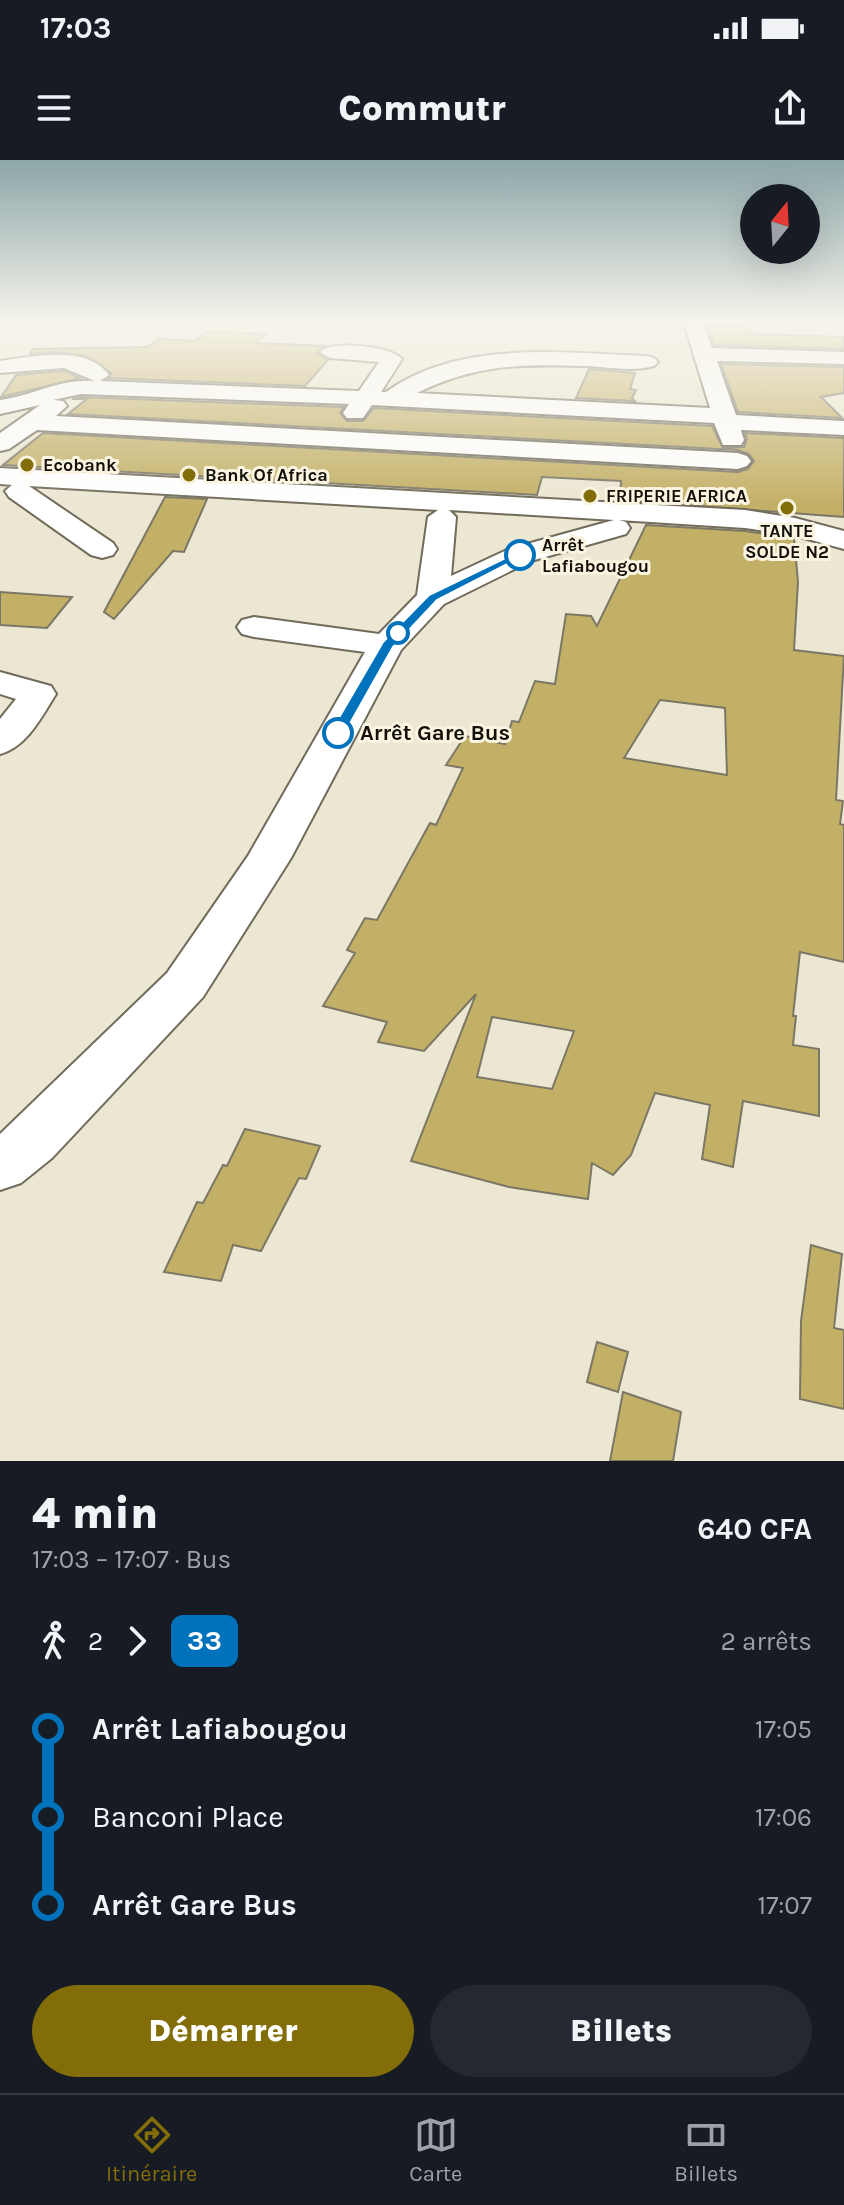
<!DOCTYPE html>
<html lang="fr">
<meta charset="utf-8">
<style>
:root{--surface:#171b24;--page:#242831;--text:#f1f3f6;--muted:#9ea1a6;--line:#363941;--accent:#826d08}
body{margin:0;font-family:Karla,sans-serif;background:var(--page);color:var(--text);height:100vh;display:flex;flex-direction:column;font-size:30px;white-space:nowrap}
*{box-sizing:border-box;margin:0}
p{font-size:26px;color:var(--muted)}
.icon{flex:none;width:44px;height:44px;fill:none;stroke:currentColor;stroke-width:2;stroke-linecap:round;stroke-linejoin:round}
.map{position:relative;height:1301px;overflow:hidden}
.details{display:flex;flex-direction:column;background:var(--surface);flex:1}
.details>*{flex:none}
.badge{padding:0 16px;border-radius:12px;font-size:28px;line-height:52px}
.needle{width:52px;rotate:18deg}
.controls{position:absolute;left:740px;top:24px;display:grid;gap:16px}
.controls a{display:grid;place-items:center;width:80px;height:80px;border-radius:50%;background:var(--surface);box-shadow:0 8px 32px #0002;font-size:40px}
.map>.badge{position:absolute;translate:-50% -50%;box-shadow:0 0 0 4px #fff}
.legs{display:flex;align-items:center;gap:12px;height:88px;padding:0 32px;font-size:26px}
.legs p{margin-inline-start:auto}
.head{display:flex;align-items:center;justify-content:space-between;height:136px;padding:0 32px}
h1{font-size:44px;font-weight:800;line-height:60px}
.button{display:flex;gap:16px;margin-top:auto;padding:16px 32px}
.button a{flex:1;height:92px;border-radius:48px;background:var(--accent);color:#fff;font-size:32px;font-weight:800;line-height:92px;text-align:center}
.button a+a{background:var(--page);color:var(--text)}
ul{padding:0 32px;list-style:none}
li{display:flex;align-items:center;gap:28px;height:88px;font-size:30px}
li i{display:grid;place-items:center;width:12px;height:100%;margin:0 10px;background:currentColor}
li i::after{content:'';width:20px;height:20px;margin:-10px;border:6px solid;border-radius:50%;background:var(--surface)}
li p{margin-inline-start:auto}
li:first-child i{background:linear-gradient(#0000 50%,currentColor 0)}
li:last-child i{background:linear-gradient(currentColor 50%,#0000 0)}
.status{display:flex;justify-content:space-between;align-items:center;height:56px;padding:0 40px;background:var(--surface);direction:ltr}
.status svg{height:22px;fill:currentColor}
header{display:flex;justify-content:space-between;align-items:center;height:104px;padding:0 32px;background:var(--surface);font-size:36px;font-weight:800}
.dock{display:flex;justify-content:space-around;align-items:center;height:112px;border-top:2px solid var(--line);background:var(--surface);font-size:22px;color:var(--muted)}
.dock a{display:grid;justify-items:center;gap:4px}
.dock .active{color:var(--accent)}
.map>svg:first-child{display:block}
.building{fill:#c3b067;stroke:#7c7765;stroke-width:2;fill-rule:evenodd}
.lines{fill:none;stroke-linecap:round;stroke-linejoin:round}
.minor-casing{stroke:#706b5a;stroke-width:4}
.minor{fill:#fff;fill-rule:evenodd}
.line-1{fill:#0072bc;stroke:#fff;stroke-width:2}
.poi-dot{fill:#826d08;stroke:#faf4e0;stroke-width:3}
.stop-1-dot{fill:#fff;stroke:#0072bc;stroke-width:4}
.labels{text-anchor:middle;dominant-baseline:central;stroke-width:6;stroke-linejoin:round;paint-order:stroke}
.far-poi-label{font-size:18px;font-weight:bold;fill:#121009;stroke:#faf4e0;text-anchor:start}
.far-stop-label{font-size:18px;font-weight:bold;fill:#121009;stroke:#faf4e0;text-anchor:start}
.stop-label{font-size:22px;font-weight:bold;fill:#121009;stroke:#faf4e0;text-anchor:start}
</style>
<div class="status"><b>17:03</b><svg viewBox="0 0 49 12"><path d="M0 12V9h3v3zM5 12V6h3v6zM10 12V3h3v9zM15 12V0h3v12zM26 1h20v11H26zM47 4h2v5h-2z"/></svg></div>
<header><svg class="icon" aria-label="menu" viewBox="0 0 24 24"><path d="M4 6h16M4 12h16M4 18h16"/></svg>Commutr<svg class="icon" aria-label="share" viewBox="0 0 24 24"><path d="M12 15V3M7 8l5-5 5 5M5 13v7h14v-7"/></svg></header>
<div class="map">
<svg width="844" height="1301" viewBox="0 0 844 1301">
<rect width="100%" height="100%" fill="#ece7d3"/>
<path class="building" d="M 707,166 L 748,167 L 752,174 L 844,177 L 844,189 L 714,185 Z
M 207,171 L 266,174 L 255,183 L 325,186 L 317,193 L 328,200 L 305,226 L 109,218 L 111,213 L 87,196 L 58,192 L 30,194 L 33,189 L 147,187 L 159,179 L 195,181 Z
M 721,204 L 844,207 L 844,233 L 821,237 L 842,258 L 738,252 Z
M 589,209 L 635,213 L 630,229 L 636,230 L 632,238 L 635,241 L 576,238 Z
M 64,211 L 80,218 L 1,237 L 16,215 Z
M 81,237 L 344,247 L 340,253 L 347,261 L 363,261 L 374,248 L 712,266 L 723,288 L 744,287 L 747,279 L 745,273 L 844,278 L 844,357 L 620,340 L 621,321 L 542,317 L 537,335 L 3,305 L 43,273 L 738,312 L 748,309 L 754,301 L 749,294 L 738,290 L 68,254 L 87,239 L 72,239 Z
M 165,337 L 207,339 L 184,392 L 173,391 L 114,459 L 104,452 Z
M 646,365 L 745,371 L 794,378 L 798,422 L 794,490 L 844,496 L 836,640 L 843,641 L 840,664 L 844,665 L 844,802 L 800,792 L 793,856 L 796,856 L 793,885 L 819,889 L 819,956 L 743,941 L 733,1007 L 702,999 L 710,945 L 655,933 L 631,995 L 613,1015 L 592,1003 L 588,1039 L 509,1027 L 411,1001 L 476,834 L 424,891 L 378,882 L 387,862 L 323,846 L 355,793 L 347,790 L 365,758 L 377,760 L 430,663 L 436,665 L 463,608 L 446,605 L 465,576 L 505,584 L 512,561 L 519,562 L 535,521 L 555,524 L 566,454 L 591,456 L 597,466 ZM 660,540 L 725,548 L 727,615 L 624,598 ZM 492,857 L 574,871 L 552,929 L 477,917 Z
M 0,432 L 72,437 L 47,468 L 0,465 Z
M 245,969 L 320,986 L 306,1019 L 299,1018 L 261,1091 L 233,1085 L 221,1121 L 164,1112 L 197,1042 L 203,1043 L 223,1005 L 227,1006 Z
M 811,1085 L 842,1094 L 834,1168 L 844,1170 L 844,1249 L 800,1239 L 801,1161 Z
M 597,1182 L 628,1192 L 618,1232 L 587,1222 Z
M 623,1232 L 681,1252 L 673,1301 L 610,1301 Z"/>
<g class="lines">
<defs>
<path id="minor" d="M 684,163 L 703,163 L 712,188 L 844,192 L 844,204 L 717,201 L 736,255 L 844,261 L 844,275 L 741,270 L 744,280 L 741,285 L 723,285 L 714,263 L 372,245 L 363,258 L 347,258 L 343,253 L 349,244 L 81,234 L 53,240 L 63,241 L 67,246 L 56,256 L 738,293 L 747,296 L 751,301 L 747,306 L 738,309 L 37,270 L 9,289 L 0,291 L 0,273 L 40,245 L 0,254 L 0,240 C 36,235 57,219 95,221 L 64,208 L 0,213 L 0,201 C 32,197 86,184 109,215 L 100,221 L 359,231 L 379,202 L 330,198 L 320,192 C 331,180 391,186 402,199 L 381,232 L 386,232 C 460,179 561,193 647,196 L 654,198 L 658,202 L 654,206 C 633,212 608,207 586,206 C 521,204 476,204 417,233 L 710,248 Z
M 0,308 L 745,350 L 795,358 L 844,371 L 844,389 L 793,375 L 745,368 L 619,360 L 626,362 L 630,368 L 626,374 L 531,401 L 444,444 L 401,490 L 291,698 L 203,837 L 52,998 L 21,1023 L 0,1030 L 0,974 L 167,813 L 248,696 L 365,492 L 254,477 L 242,474 L 237,467 L 242,460 L 254,457 L 379,474 L 417,435 L 428,357 L 438,350 L 29,326 L 113,383 L 117,389 L 113,395 L 102,398 L 91,395 L 9,337 L 5,331 L 12,325 L 0,324 ZM 449,350 L 614,360 L 509,389 L 451,416 L 456,357 Z
M 0,512 L 51,526 L 56,534 C 42,556 27,587 0,594 L 0,559 L 16,539 L 0,534 Z"/>
</defs>
<use href="#minor" class="minor-casing"/>
<use href="#minor" class="minor"/>
</g>
<linearGradient id="sky" x2="0" y2="1"><stop stop-color="#8da6a9"/><stop offset="0.47" stop-color="#f6f4eb"/><stop offset="1" stop-color="#f6f4eb" stop-opacity="0"/></linearGradient>
<rect width="844" height="345" fill="url(#sky)"/>
<path class="line-1" d="M 516,393 L 525,395 L 437,440 L 393,487 L 343,576 L 333,576 L 330,573 L 383,482 L 429,435 Z"/>
<g class="poi-dot">
<circle cx="27" cy="305" r="8"/>
<circle cx="189" cy="315" r="8"/>
<circle cx="590" cy="336" r="8"/>
<circle cx="787" cy="348" r="8"/>
</g>
<g class="stop-1-dot">
<circle cx="520" cy="395" r="14"/>
<circle cx="398" cy="473" r="10"/>
<circle cx="338" cy="573" r="14"/>
</g>
<g class="labels">
<g class="far-poi-label">
<text x="43" y="305">Ecobank</text>
<text x="205" y="315">Bank Of Africa</text>
<text x="606" y="336">FRIPERIE AFRICA</text>
<text x="787" y="371" text-anchor="middle">TANTE<tspan x="787" dy="21">SOLDE N2</tspan></text>
</g>
<g class="far-stop-label">
<text x="542" y="385">Arrêt<tspan x="542" dy="21">Lafiabougou</tspan></text>
</g>
<g class="stop-label">
<text x="360" y="573">Arrêt Gare Bus</text>
</g>
</g>
</svg>
<div class="controls">
<a><svg class="needle" viewBox="-14 -14 28 28"><path d="M0-13l5 13h-10z" fill="#e53935"/><path d="M0 13l5-13h-10z" fill="#9ea1a6"/></svg></a>
</div>
</div>
<section class="details">
<div class="head"><div><h1>4 min</h1><p>17:03 – 17:07 · Bus</p></div><b>640 CFA</b></div>
<div class="legs"><svg class="icon" aria-label="walk" viewBox="0 0 24 24"><circle cx="13" cy="4" r="2"/><path d="M13 8l-2 6 4 7M11 14l-3 7M7 12l3-4h3l4 4"/></svg>2<svg class="icon" aria-label="forward" viewBox="0 0 24 24"><path d="M9 5l7 7-7 7"/></svg><b class="badge" style="background:#0072bc;color:#fff">33</b><p>2 arrêts</p></div>
<ul>
<li><i style="color:#0072bc"></i><b>Arrêt Lafiabougou</b><p>17:05</p></li>
<li><i style="color:#0072bc"></i><span>Banconi Place</span><p>17:06</p></li>
<li><i style="color:#0072bc"></i><b>Arrêt Gare Bus</b><p>17:07</p></li>
</ul>
<div class="button"><a>Démarrer</a><a>Billets</a></div>
</section>
<nav class="dock">
<a class="active"><svg class="icon" aria-label="directions" viewBox="0 0 24 24"><path d="M12 3l9 9-9 9-9-9zM9 14v-3h6M13 9l2 2-2 2"/></svg>Itinéraire</a>
<a><svg class="icon" aria-label="map" viewBox="0 0 24 24"><path d="M3 6l6-2 6 2 6-2v14l-6 2-6-2-6 2zM9 4v14M15 6v14"/></svg>Carte</a>
<a><svg class="icon" aria-label="tickets" viewBox="0 0 24 24"><path d="M3 7h18v10H3zM15 7v10"/></svg>Billets</a>
</nav>
